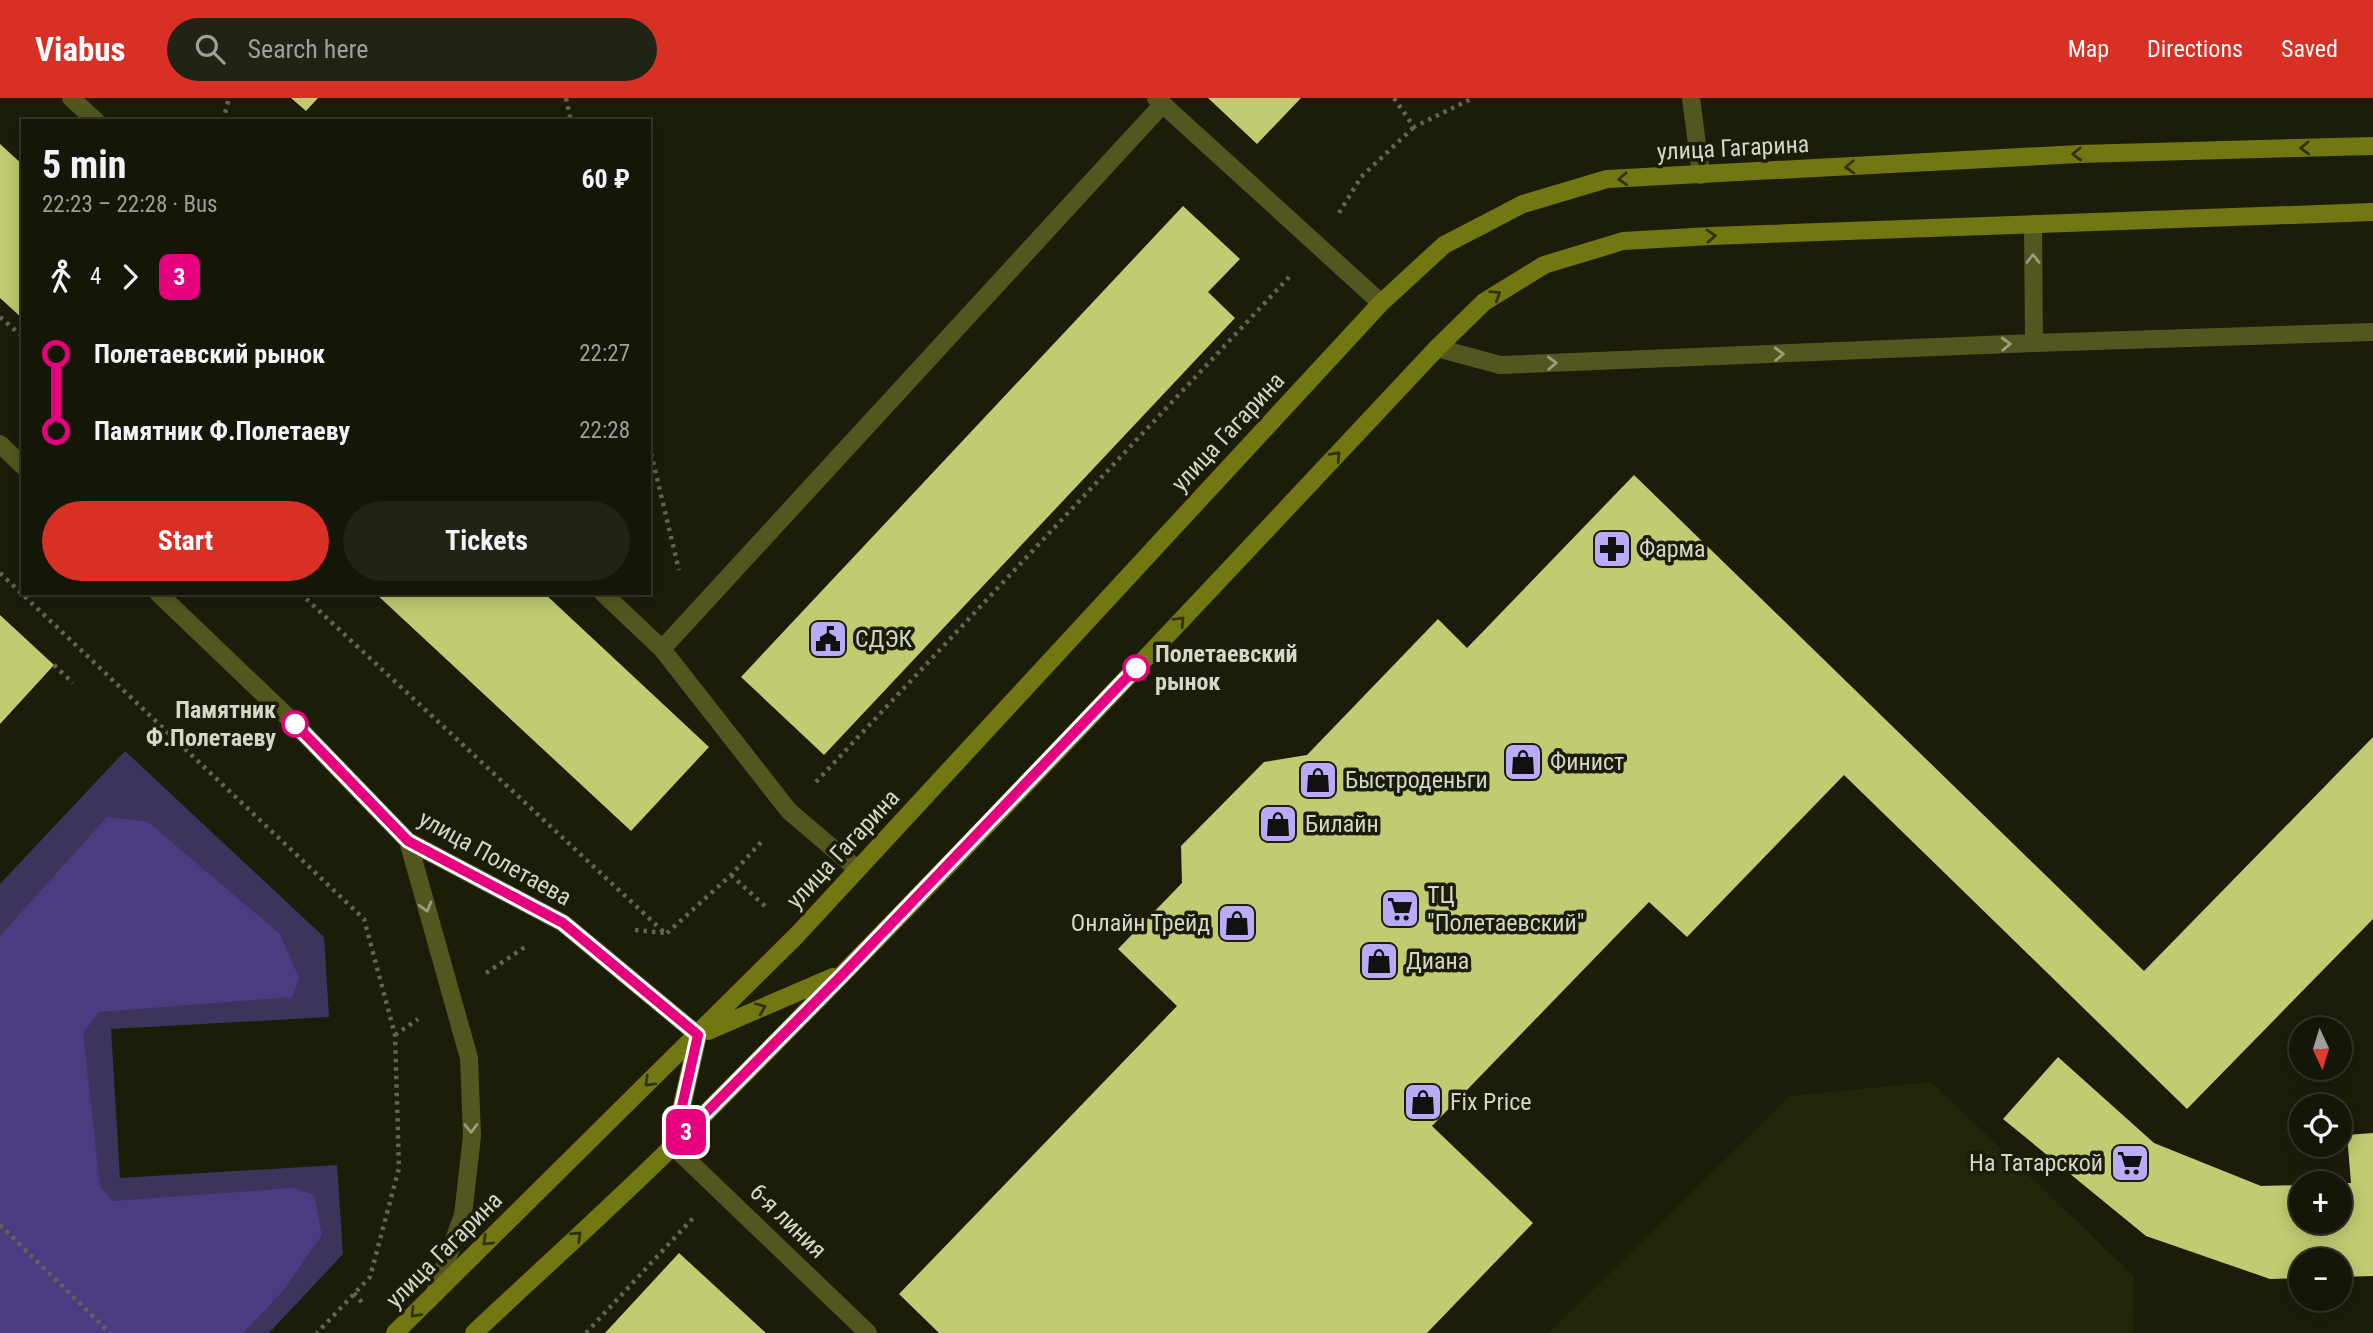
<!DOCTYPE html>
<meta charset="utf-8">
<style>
:root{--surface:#141607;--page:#212315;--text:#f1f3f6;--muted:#9d9f9b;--line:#333528;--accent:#d93025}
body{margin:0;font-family:"Roboto Condensed",sans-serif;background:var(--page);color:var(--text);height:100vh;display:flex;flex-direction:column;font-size:26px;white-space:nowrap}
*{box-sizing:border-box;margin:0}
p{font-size:23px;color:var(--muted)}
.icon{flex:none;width:38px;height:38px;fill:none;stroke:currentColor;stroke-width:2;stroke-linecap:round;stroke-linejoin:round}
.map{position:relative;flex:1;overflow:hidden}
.side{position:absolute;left:21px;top:21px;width:630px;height:476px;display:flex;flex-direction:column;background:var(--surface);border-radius:0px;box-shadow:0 4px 18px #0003,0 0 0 2px var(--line)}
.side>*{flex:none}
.badge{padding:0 14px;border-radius:10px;font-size:24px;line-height:46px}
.needle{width:46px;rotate:176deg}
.fabs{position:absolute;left:2289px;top:919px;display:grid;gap:14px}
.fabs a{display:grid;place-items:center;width:63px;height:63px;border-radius:50%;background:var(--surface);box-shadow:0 4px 18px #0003,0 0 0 2px var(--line);font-size:35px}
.map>.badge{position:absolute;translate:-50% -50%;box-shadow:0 0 0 4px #fff}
.legs{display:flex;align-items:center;gap:10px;height:77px;padding:0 21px;font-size:23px}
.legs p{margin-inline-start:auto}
.overview{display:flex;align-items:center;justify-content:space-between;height:119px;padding:0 21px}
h1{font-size:38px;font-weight:700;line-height:52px}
.primary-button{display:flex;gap:14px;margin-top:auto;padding:14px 21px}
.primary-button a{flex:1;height:80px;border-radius:42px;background:var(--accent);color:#fff;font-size:28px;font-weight:700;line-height:80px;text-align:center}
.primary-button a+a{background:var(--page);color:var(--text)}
ul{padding:0 21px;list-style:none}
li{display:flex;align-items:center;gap:24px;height:77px;font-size:26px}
li i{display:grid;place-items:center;width:10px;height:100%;margin:0 9px;background:currentColor}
li i::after{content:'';width:18px;height:18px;margin:-9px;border:5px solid;border-radius:50%;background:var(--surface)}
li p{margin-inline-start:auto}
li:first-child i{background:linear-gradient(#0000 50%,currentColor 0)}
li:last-child i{background:linear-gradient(currentColor 50%,#0000 0)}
header{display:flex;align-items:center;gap:42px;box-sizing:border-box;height:98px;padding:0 35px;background:var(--accent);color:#fff}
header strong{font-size:33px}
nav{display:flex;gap:38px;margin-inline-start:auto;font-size:24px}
.search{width:490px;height:63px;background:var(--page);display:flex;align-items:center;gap:18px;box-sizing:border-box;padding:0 24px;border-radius:38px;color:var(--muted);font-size:26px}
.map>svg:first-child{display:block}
.built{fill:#24260a}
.green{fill:#3d345d}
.forest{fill:#4c3b81}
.building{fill:#c2ca72}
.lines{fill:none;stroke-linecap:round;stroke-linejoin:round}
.path{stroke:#636553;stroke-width:4.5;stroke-dasharray:3.5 5;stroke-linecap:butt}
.service{stroke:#53571f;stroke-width:18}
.minor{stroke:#53571f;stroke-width:18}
.tertiary{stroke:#53571f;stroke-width:18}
.secondary{stroke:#727811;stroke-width:18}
.oneway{stroke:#31340b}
.oneway2{stroke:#9a9d7d}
.line-1-casing{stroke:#fff;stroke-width:16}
.line-1{stroke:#e6007e;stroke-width:10}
.stop-1-dot{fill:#fff;stroke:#e6007e;stroke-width:3.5}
.labels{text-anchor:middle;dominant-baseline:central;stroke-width:7;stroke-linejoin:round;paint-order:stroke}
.street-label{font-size:24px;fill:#d5d7ca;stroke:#1b1d09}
.poi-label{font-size:24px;fill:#d5d7ca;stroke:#1b1d09;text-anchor:start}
.stop-label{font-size:24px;font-weight:bold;fill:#d5d7ca;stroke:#1b1d09;text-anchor:start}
</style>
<header>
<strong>Viabus</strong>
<div class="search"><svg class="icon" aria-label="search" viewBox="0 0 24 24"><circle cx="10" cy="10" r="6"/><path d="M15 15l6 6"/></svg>Search here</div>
<nav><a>Map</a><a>Directions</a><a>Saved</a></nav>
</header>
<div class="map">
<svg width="2373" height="1235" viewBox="0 0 2373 1235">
<rect width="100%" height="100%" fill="#1b1d09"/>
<path class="built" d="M 1931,984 L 2134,1178 L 2133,1235 L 1549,1235 L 1790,998 Z"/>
<path class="green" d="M 125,653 L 324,839 L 329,919 L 111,931 L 120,1080 L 337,1067 L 343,1156 L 269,1235 L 0,1235 L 0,786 Z"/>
<path class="forest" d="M 107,719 L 148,724 L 280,836 L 299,880 L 292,899 L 99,914 L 83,935 L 100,1089 L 113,1103 L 294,1090 L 314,1097 L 322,1137 L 282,1194 L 243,1235 L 0,1235 L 0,838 Z"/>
<path class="building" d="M 291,0 L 318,0 L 306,13 Z
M 1208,0 L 1301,0 L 1257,46 Z
M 0,46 L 23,67 L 23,221 L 0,200 Z
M 1183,108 L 1240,161 L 1208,194 L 1235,220 L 824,657 L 741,579 Z
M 1634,377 L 2144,873 L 2373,639 L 2373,821 L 2187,1011 L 1844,677 L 1687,839 L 1649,804 L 1432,1028 L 1533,1125 L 1427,1235 L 939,1235 L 899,1196 L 1177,908 L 1118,851 L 1182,785 L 1181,748 L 1264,664 L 1307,657 L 1438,521 L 1467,550 Z
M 375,495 L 544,495 L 709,649 L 631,733 Z
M 0,517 L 54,567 L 0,626 Z
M 2058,959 L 2154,1045 L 2261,1088 L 2301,1087 L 2301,1124 L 2340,1124 L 2340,1085 L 2351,1085 L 2347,1037 L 2373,1035 L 2373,1178 L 2340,1179 L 2340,1162 L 2301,1162 L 2301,1180 L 2270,1181 L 2146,1138 L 2003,1021 Z
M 679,1155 L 766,1235 L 605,1235 Z"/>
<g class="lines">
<path class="path" d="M 566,0 L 571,23
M 1394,0 L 1414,29 L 1473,0
M 223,23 L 229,0
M 1339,115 L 1361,79 L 1414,29
M 0,219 L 23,239
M 649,347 L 679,472
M 0,475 L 364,821 L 395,937 L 399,1070 L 370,1179 L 317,1235
M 300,495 L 666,836 L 731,777 L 763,742
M 54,567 L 73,585
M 816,684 L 1291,177
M 731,777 L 767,810
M 635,832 L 665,835
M 486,875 L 525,849
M 395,937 L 418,921
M 0,1127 L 110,1235
M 354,1195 L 365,1208
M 586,1235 L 693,1120"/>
<path class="service" d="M 71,0 L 96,23
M 1156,0 L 1381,205
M 1691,0 L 1701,77
M 2033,126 L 2034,245
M 1437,250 L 1500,267 L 2034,245 L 2373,234
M 603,495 L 662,551 L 789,713 L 857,771
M 662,551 L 1163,6"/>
<path class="minor" d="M 673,1048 L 868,1235"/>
<path class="tertiary" d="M 0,346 L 23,368
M 158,495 L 295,626 L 408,743 L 563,825 L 698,937
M 408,743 L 469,960 L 472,1038 L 463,1117 L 435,1194"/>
<path class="secondary" d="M 708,933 L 833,879
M 673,1048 L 698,937
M 395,1235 L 797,837 L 1381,205 L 1444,147 L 1523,106 L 1607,81 L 2079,56 L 2373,48
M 474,1235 C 541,1172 610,1110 676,1045 C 935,786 1186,518 1437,250 L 1484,204 L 1544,167 L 1623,143 L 1711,138 L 2373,114"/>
</g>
<defs><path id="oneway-chevron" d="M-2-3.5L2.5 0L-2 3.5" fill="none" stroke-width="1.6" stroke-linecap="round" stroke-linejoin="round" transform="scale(1.75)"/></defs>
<g class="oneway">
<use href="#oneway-chevron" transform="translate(2305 50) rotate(178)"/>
<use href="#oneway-chevron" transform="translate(2077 56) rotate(178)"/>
<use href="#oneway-chevron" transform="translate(1850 69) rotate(177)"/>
<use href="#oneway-chevron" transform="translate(1623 81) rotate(177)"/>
<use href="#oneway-chevron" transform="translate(1711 138) rotate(-3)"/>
<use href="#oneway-chevron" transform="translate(1496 197) rotate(-32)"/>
<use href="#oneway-chevron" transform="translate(1336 358) rotate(-47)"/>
<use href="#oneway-chevron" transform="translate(1180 523) rotate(-47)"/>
<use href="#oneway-chevron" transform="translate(761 910) rotate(-23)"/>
<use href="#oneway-chevron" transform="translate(649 984) rotate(136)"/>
<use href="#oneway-chevron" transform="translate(577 1138) rotate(-43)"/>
<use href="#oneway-chevron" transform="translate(487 1143) rotate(136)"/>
<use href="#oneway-chevron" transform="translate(415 1215) rotate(134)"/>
</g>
<g class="oneway2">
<use href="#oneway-chevron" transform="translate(2033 161) rotate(-90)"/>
<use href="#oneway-chevron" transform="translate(2006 246) rotate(-2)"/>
<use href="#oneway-chevron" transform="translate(1779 256) rotate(-2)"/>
<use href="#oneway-chevron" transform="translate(1552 265) rotate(-2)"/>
<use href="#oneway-chevron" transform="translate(426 809) rotate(74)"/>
<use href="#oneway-chevron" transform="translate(471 1030) rotate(89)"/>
</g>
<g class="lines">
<defs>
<path id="line-1" d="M 295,626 L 408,743 L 563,825 L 698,937 L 673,1048 L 844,875 L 1136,570"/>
</defs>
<use href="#line-1" class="line-1-casing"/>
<use href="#line-1" class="line-1"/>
</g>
<defs>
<symbol id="pharmacy-square" viewBox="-11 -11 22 22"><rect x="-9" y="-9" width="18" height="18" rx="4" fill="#b9abf7" stroke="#1b1d09"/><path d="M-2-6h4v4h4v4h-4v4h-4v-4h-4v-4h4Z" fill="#111"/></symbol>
<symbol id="civic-square" viewBox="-11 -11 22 22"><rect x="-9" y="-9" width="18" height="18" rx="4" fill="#b9abf7" stroke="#1b1d09"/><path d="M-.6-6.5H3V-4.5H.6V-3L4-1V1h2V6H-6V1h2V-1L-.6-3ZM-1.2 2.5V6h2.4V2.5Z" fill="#111"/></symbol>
<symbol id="shop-square" viewBox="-11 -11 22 22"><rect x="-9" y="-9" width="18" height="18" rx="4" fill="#b9abf7" stroke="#1b1d09"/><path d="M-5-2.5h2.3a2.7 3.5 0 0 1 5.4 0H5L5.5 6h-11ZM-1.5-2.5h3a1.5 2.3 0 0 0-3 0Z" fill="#111"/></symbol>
<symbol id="supermarket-square" viewBox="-11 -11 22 22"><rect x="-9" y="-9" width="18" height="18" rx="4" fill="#b9abf7" stroke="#1b1d09"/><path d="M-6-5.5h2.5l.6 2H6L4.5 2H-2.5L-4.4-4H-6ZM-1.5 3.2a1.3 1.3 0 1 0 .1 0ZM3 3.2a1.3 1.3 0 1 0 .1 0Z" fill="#111"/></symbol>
</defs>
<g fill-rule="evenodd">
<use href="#pharmacy-square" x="1590" y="429" width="44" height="44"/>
<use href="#civic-square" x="806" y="519" width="44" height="44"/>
<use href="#shop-square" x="1501" y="642" width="44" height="44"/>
<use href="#shop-square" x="1296" y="660" width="44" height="44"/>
<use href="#shop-square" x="1256" y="704" width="44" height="44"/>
<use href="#supermarket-square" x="1378" y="789" width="44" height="44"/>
<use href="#shop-square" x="1215" y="803" width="44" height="44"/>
<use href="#shop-square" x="1357" y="841" width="44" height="44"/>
<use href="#shop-square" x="1401" y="982" width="44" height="44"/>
<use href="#supermarket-square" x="2108" y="1043" width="44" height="44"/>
</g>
<g class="stop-1-dot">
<circle cx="1136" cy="570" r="12"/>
<circle cx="295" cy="626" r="12"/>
</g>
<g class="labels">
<g class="street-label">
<text transform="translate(1733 50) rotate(-3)">улица Гагарина</text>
<text transform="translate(1228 334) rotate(-47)">улица Гагарина</text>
<text transform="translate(843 751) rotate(-47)">улица Гагарина</text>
<text transform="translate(495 760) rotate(29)">улица Полетаева</text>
<text transform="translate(788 1123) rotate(44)">6-я линия</text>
<text transform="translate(444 1152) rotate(-45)">улица Гагарина</text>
</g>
<g class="poi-label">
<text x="1639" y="451">Фарма</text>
<text x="855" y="541">СДЭК</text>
<text x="1550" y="664">Финист</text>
<text x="1345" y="682">Быстроденьги</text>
<text x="1305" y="726">Билайн</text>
<text x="1427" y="797">ТЦ<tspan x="1427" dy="28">"Полетаевский"</tspan></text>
<text x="1210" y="825" text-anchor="end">Онлайн Трейд</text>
<text x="1406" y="863">Диана</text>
<text x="1450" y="1004">Fix Price</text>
<text x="2103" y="1065" text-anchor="end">На Татарской</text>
</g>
<g class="stop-label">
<text x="1155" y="556">Полетаевский<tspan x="1155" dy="28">рынок</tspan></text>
<text x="276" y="612" text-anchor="end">Памятник<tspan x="276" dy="28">Ф.Полетаеву</tspan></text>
</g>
</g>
</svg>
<div class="fabs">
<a><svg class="needle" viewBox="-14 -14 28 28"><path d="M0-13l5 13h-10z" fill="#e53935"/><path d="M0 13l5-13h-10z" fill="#9d9f9b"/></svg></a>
<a><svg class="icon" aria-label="locate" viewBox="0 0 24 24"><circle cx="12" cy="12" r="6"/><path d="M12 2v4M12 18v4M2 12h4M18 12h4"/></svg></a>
<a>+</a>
<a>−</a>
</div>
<b class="badge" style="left:686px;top:1034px;background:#e6007e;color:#fff">3</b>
<section class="side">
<div class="overview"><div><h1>5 min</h1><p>22:23 – 22:28 · Bus</p></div><b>60 ₽</b></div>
<div class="legs"><svg class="icon" aria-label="walk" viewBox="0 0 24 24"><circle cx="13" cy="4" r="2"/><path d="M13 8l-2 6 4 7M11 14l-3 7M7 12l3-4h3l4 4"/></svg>4<svg class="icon" aria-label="forward" viewBox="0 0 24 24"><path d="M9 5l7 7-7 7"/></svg><b class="badge" style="background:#e6007e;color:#fff">3</b></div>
<ul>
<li><i style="color:#e6007e"></i><b>Полетаевский рынок</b><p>22:27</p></li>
<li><i style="color:#e6007e"></i><b>Памятник Ф.Полетаеву</b><p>22:28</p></li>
</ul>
<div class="primary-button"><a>Start</a><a>Tickets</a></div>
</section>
</div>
